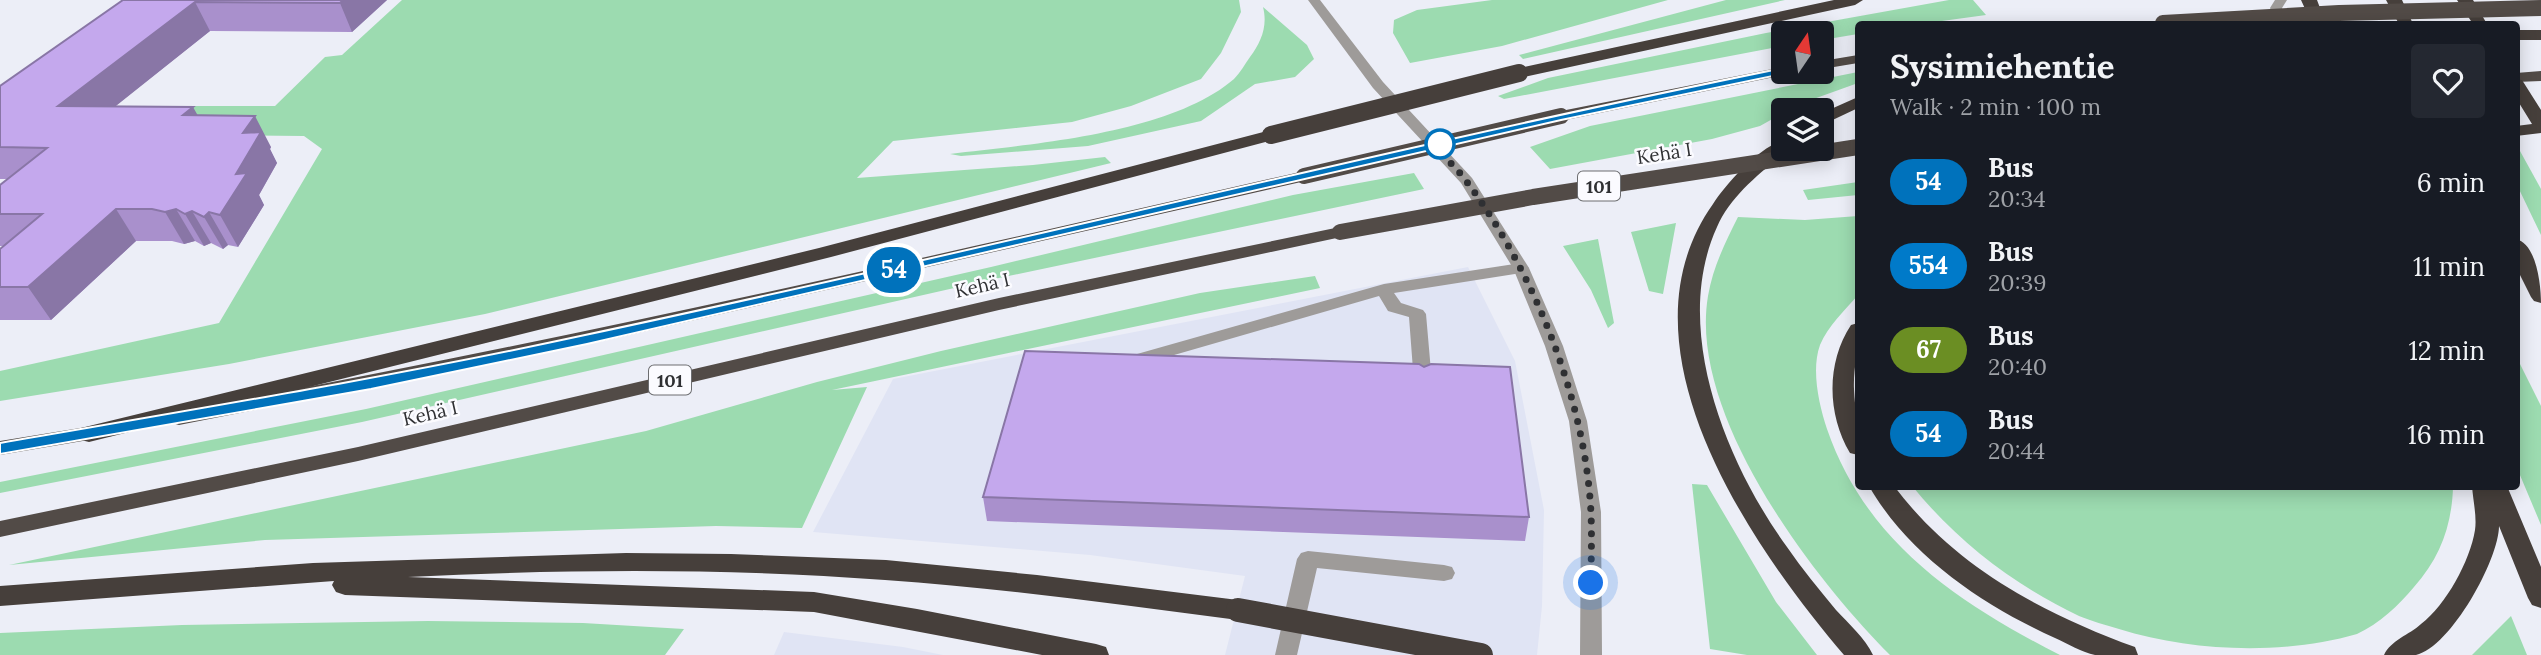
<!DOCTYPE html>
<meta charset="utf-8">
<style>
:root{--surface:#171b24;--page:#242831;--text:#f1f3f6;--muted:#9ea1a6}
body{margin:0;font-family:Lora,serif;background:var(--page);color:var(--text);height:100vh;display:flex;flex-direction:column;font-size:26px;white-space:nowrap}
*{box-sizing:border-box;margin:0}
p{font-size:23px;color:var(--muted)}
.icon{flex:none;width:38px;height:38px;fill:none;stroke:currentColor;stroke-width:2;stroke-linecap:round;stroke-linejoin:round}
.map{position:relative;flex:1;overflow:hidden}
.details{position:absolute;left:1855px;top:21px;width:665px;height:469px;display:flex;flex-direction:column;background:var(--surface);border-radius:7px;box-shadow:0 4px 18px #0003}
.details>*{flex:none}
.badge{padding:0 14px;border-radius:23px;font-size:24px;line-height:46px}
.needle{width:46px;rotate:13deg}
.controls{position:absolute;left:1771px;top:21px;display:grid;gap:14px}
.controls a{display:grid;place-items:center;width:63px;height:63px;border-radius:7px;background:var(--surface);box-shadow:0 4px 18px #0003;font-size:35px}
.you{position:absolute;width:35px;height:35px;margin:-18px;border:5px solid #fff;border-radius:50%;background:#1a73e8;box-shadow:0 0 0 10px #1a73e833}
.map>.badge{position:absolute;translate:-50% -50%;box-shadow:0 0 0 4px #fff}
.round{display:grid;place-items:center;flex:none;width:74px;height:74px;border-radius:7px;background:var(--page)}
.headline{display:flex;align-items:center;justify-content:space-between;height:119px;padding:0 35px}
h1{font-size:33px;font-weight:700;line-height:52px}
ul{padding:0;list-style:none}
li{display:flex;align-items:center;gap:21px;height:84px;padding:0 35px}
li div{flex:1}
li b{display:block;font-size:26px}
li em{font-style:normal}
li .badge{min-width:77px;font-weight:700;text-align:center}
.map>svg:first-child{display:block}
.built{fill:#e0e4f4}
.green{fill:#9cdbb0}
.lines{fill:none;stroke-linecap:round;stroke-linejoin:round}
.service{fill:#9e9b99;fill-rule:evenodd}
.tertiary{fill:#9e9b99;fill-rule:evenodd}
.trunk{fill:#524b47;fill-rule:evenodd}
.motorway{fill:#463f3b;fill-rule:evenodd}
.trunk-bridge{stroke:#524b47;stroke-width:16}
.motorway-bridge-far1{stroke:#463f3b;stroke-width:18}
.motorway-bridge{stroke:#463f3b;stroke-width:24}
.wall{fill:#a990cc}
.shaded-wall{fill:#8976a6}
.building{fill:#c4a8ed;stroke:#8976a6;stroke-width:2}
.line{fill:#0072bc;stroke:#fff;stroke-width:2}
.walk{stroke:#2f3033;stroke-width:7;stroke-dasharray:0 12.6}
.stop-dot{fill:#fff;stroke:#0072bc;stroke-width:3.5}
.labels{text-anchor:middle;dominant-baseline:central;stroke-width:5;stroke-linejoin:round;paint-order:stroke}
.shield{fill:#fbfbff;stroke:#6c6d70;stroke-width:2}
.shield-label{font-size:18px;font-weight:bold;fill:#2f3033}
.street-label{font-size:19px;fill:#2f3033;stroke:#fbfbff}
</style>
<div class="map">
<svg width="2541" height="655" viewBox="0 0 2541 655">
<rect width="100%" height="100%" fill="#eceef7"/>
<path class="built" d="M 1468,267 L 1515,361 L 1544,510 L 1542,606 L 1537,655 L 1225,655 L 1245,576 L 1090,555 L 813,532 L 893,379 Z
M 784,632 L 903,647 L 943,655 L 774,655 Z"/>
<path class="green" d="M 402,0 L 1239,0 L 1241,12 L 1221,53 L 1201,79 L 1131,106 L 1072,122 L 893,141 L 857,178 L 1033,165 L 1105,157 L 1111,163 L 485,314 L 229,364 L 0,401 L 0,371 L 219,323 L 322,149 L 304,136 L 0,133 L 26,106 L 275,106 L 325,57 L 342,55 Z
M 1492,0 L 1668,0 L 1502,46 L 1410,63 L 1393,33 L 1394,20 L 1417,10 Z
M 1726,0 L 1785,0 L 1523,59 L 1519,55 Z
M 1949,0 L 1973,0 L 1986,15 L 1920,24 L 1858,24 L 1858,34 L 1822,40 L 1822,33 L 1783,33 L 1783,46 L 1504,99 L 1498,96 L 1548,78 L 1766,33 Z
M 1263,7 L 1307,45 L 1314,59 L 1295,77 L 1255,84 L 1201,121 L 1088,146 L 961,156 L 950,154 C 1032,144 1170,134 1234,79 C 1240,73 1245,64 1250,57 C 1261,42 1268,26 1263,7 Z
M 1858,72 L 1858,83 L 1783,110 L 1783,113 L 1760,126 L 1712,139 L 1550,169 L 1530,147 L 1590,126 Z
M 2517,151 L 2520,151 L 2541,189 L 2541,235 L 2517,185 Z
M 1414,173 L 1424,189 L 994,279 L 362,422 L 0,493 L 0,482 L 366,409 L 991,267 L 1293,195 Z
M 1858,182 L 1858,195 L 1808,200 L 1803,190 Z
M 1858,216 L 1858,295 C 1845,310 1828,326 1820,345 C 1811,370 1819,405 1827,429 C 1866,542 1958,603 2060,655 L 1890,655 C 1812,577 1688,414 1708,296 C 1713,267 1725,243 1738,217 L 1805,220 Z
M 1676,223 L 1663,294 L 1649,291 L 1631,232 Z
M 1598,239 L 1614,323 L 1608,328 L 1591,290 L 1563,246 Z
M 1315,276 L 1320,288 L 832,390 L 867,387 L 802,528 L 716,526 L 265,540 L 9,565 L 646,431 L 817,382 L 941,351 L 1200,293 Z
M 2517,358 L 2541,406 L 2541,525 L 2517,468 Z
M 1692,484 L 1707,485 L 1776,602 L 1817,655 L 1747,655 L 1710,649 Z
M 1913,487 L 2453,487 C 2452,525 2440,558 2414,587 C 2399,605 2379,624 2357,634 C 2284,655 2193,652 2119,629 C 2106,625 2091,621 2079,616 C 2014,585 1958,542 1913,487 Z
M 2511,616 L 2527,655 L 2472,655 Z
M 428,621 L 583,623 L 684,629 L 665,655 L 0,655 L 0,633 L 182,625 Z"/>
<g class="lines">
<path class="service" d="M 2275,0 L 2287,0 L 2282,8 L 2288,24 L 2276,24 L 2270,8 Z
M 1521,263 L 1529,268 L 1527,272 L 1394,293 L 1401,303 L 1423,310 L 1426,314 L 1432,383 L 1423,389 L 1414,383 L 1409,317 L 1388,311 L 1379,296 L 1136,366 L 1127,360 L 1130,356 L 1384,284 Z
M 1308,551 L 1444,565 L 1452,567 L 1455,573 L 1452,579 L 1444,581 L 1317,568 L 1297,655 L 1275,655 L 1297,559 L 1301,553 Z"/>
<path class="tertiary" d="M 1308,0 L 1320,0 L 1383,82 L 1472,178 L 1529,268 L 1563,346 L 1587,421 L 1601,512 L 1602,655 L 1580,655 L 1581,512 L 1569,421 L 1545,346 L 1513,268 L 1461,183 L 1373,88 Z"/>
<path class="trunk" d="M 1858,55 L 1858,63 L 1822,69 L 1822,61 Z
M 1783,67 L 1783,72 L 1790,72 L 1788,74 L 1561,121 L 1553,116 L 1561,111 Z
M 2541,71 L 2541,81 L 2516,82 L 2516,73 Z
M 1304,171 L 1310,172 L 1312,176 L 1310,180 L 602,341 L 179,425 L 172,423 L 169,418 L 172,413 L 179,411 C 556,342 930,257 1304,171 Z
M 1340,227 L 1346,228 L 1349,232 L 1346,236 L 999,310 L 358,461 L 0,537 L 0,521 L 358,447 L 999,298 Z
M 105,424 L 112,426 L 115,431 L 112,436 L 0,455 L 0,441 Z"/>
<path class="motorway" d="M 1834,0 L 1863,0 L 1855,5 L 1519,78 L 1511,73 L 1519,68 Z
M 2301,0 L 2317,0 L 2326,24 L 2312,24 Z
M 2386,0 L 2402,0 L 2413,24 L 2399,24 Z
M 2457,0 L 2473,0 L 2487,24 L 2473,24 Z
M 2516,30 L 2541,30 L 2541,40 L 2516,40 Z
M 2516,79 L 2522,80 L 2541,110 L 2541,133 L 2516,136 L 2516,126 L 2532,124 L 2516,98 Z
M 1858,97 L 1858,108 L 1822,125 L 1822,113 Z
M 1271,130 L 1280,135 L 1277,139 L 831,257 L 89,442 L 81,440 L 78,434 L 81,428 L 89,426 L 819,248 Z
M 1783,141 L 1783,149 L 1789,150 C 1762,171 1731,195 1717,227 C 1671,328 1726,463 1787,547 C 1802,569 1819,589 1836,610 C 1849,624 1865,638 1873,655 L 1844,655 C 1751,546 1612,346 1713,204 C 1726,184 1760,146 1783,141 Z
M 2516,239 C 2537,244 2541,286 2541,303 L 2534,301 L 2531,297 L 2516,267 Z
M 1858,323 C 1860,345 1853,367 1854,389 C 1855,412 1860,433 1858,455 L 1850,453 C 1827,414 1826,363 1851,325 Z
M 1869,486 L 1894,486 C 1955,567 2042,613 2135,647 L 2138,655 C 2125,655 2109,655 2095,655 C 2082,652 2068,644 2055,638 C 1984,606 1909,556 1869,486 Z
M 2472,486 L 2507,486 L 2541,567 L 2541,608 L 2532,605 L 2528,598 L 2499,526 C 2499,559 2451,647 2416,655 C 2407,655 2394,655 2384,655 C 2391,640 2409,635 2421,624 C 2446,605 2470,561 2475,530 C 2477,517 2473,500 2472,486 Z
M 626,553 L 731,554 L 886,560 L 1037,575 L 1238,600 L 1247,603 L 1251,610 L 1247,617 L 1238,620 C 1121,605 1003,588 885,580 C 727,568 567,569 408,577 L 814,592 L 917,609 L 1096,644 L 1106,647 L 1109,655 L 1042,655 L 814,612 L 345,595 L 336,592 L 332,585 L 334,581 L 0,606 L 0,586 L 313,563 Z"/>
<path class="trunk-bridge" d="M 2163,23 L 2339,13 L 2541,8
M 1304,176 L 1561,116
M 1340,232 L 1533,197 L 1858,147"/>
<path class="motorway-bridge-far1" d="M 1271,135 L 1519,73"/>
<path class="motorway-bridge" d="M 1238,610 L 1481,655"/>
</g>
<path class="wall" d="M 123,0 L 387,0 L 352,32 L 210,31 L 115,106 L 198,115 L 271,147 L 270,149 L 277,163 L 259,195 L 264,205 L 238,247 L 228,245 L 223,249 L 211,243 L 204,246 L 195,241 L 184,244 L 172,241 L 136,241 L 51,320 L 0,320 L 0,249 L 3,246 L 0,246 L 0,185 L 8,179 L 0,179 L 0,86 Z
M 983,497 L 1529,517 L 1525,541 L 987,521 Z"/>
<path class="shaded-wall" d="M 343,0 L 387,0 L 352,32 L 340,3 Z
M 195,2 L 210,31 L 77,137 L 58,106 Z
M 193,107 L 210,137 L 183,115 Z
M 255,116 L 271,147 L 270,149 L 277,163 L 259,195 L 264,205 L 238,247 L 220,215 L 236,174 L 243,133 Z
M 116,209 L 136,241 L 51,320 L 28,287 Z
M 176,209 L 195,241 L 184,244 L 165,212 Z
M 192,211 L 211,243 L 204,246 L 185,214 Z
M 209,212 L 228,245 L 223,249 L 204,217 Z"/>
<path class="building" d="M 123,0 L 343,0 L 340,3 L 195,2 L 58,106 L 193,107 L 183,115 L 255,116 L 243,133 L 261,132 L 236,174 L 247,173 L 220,215 L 209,212 L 204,217 L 192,211 L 185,214 L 176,209 L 165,212 L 152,209 L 116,209 L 28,287 L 0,287 L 0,249 L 42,214 L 0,214 L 0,185 L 47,148 L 0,147 L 0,86 Z
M 1025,351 L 1419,364 L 1424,367 L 1431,364 L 1510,367 L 1529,517 L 983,497 Z"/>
<path class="line" d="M 1783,68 L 1789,71 L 1787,73 L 1561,120 L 587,344 L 371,389 L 0,454 L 0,443 C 196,409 391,377 585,335 C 986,250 1382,149 1783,68 Z"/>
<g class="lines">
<path class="walk" d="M 1440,144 L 1431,143 C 1443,156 1457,168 1467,182 C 1534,272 1586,401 1591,514 C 1592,537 1591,560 1591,583"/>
</g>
<circle class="stop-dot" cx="1440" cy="144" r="14"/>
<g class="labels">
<g class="shield">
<rect x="1578" y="171.5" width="42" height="29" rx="5"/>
<rect x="649" y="365.5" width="42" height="29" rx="5"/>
</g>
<g class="shield-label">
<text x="1599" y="186">101</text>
<text x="670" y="380">101</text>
</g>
<g class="street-label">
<text transform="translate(1664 153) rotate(-9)">Kehä I</text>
<text transform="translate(982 285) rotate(-13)">Kehä I</text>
<text transform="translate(430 413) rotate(-13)">Kehä I</text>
</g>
</g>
</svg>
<div class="controls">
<a><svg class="needle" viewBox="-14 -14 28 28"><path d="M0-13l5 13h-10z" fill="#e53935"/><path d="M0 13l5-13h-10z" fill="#9ea1a6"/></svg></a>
<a><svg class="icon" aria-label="layers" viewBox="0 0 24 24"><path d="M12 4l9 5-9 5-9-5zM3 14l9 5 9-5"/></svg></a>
</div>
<div class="you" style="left:1591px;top:583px"></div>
<b class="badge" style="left:894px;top:270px;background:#0072bc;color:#fff">54</b>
<section class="details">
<div class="headline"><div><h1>Sysimiehentie</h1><p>Walk · 2 min · 100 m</p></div><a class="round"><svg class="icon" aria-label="heart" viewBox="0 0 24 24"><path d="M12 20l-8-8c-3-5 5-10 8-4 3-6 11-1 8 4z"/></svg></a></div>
<ul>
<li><span class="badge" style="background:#0072bc;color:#fff">54</span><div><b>Bus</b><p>20:34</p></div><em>6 min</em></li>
<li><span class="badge" style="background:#007ac9;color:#fff">554</span><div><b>Bus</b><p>20:39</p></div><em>11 min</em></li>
<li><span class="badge" style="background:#6b8e23;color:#fff">67</span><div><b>Bus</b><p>20:40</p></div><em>12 min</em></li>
<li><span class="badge" style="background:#0072bc;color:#fff">54</span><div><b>Bus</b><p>20:44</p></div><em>16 min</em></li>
</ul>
</section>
</div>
